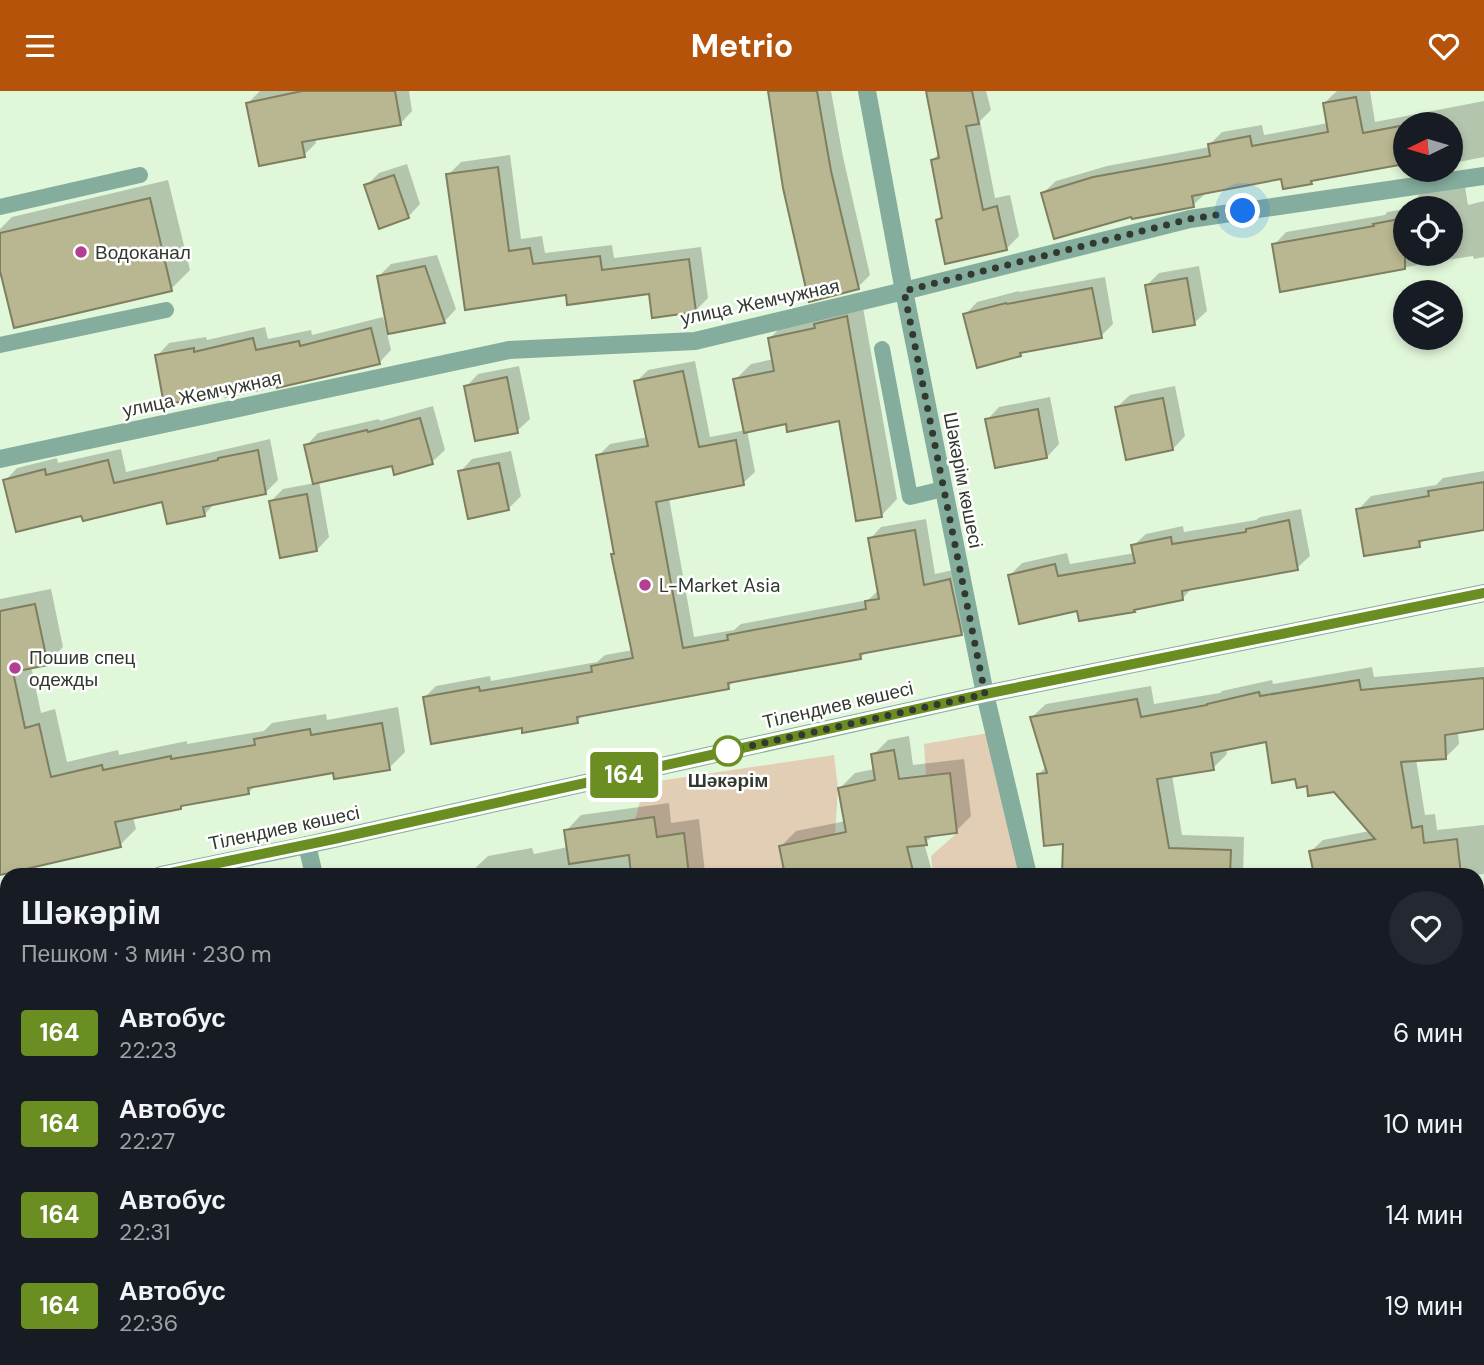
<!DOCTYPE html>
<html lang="ru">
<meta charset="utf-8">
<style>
:root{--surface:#171b24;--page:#242831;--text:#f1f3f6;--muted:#9ea1a6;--accent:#b45309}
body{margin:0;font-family:"DM Sans",sans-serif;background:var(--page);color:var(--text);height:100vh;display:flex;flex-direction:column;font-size:26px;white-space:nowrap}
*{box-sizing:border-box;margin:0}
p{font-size:23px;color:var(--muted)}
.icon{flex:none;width:38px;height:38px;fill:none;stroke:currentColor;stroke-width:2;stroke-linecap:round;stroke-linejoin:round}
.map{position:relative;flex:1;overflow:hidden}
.panel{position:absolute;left:0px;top:777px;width:1484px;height:497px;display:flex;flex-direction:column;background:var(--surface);border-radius:21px 21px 0 0;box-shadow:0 4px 10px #0003}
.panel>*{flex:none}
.badge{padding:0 14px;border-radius:5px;font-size:24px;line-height:46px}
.needle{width:46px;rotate:265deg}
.fabs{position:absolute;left:1393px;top:21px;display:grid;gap:14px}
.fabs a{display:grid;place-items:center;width:70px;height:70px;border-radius:50%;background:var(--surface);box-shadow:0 4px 10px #0003;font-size:35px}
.you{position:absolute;width:35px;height:35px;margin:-18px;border:5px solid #fff;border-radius:50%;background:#1a73e8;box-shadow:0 0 0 10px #1a73e833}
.map>.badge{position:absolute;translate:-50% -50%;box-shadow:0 0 0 4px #fff}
.round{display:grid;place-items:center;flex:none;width:74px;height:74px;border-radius:37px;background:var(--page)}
.head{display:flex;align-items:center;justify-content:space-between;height:119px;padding:0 21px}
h1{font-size:33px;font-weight:700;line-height:52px}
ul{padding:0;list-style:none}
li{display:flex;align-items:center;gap:21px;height:91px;padding:0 21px}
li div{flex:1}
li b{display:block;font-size:26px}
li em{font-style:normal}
li .badge{min-width:77px;font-weight:700;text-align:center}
header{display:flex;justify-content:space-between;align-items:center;height:91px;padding:0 21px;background:var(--accent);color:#fff;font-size:32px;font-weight:700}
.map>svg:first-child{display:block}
.green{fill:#e2ceb5}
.shadow{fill:#0003}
.building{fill:#b8b791;stroke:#7f7e5e;stroke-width:2}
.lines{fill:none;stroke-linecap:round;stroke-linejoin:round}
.service{stroke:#84ad9d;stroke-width:16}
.minor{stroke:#84ad9d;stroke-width:18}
.tertiary{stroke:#84ad9d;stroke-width:18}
.line-casing{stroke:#fff;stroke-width:16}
.line{stroke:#6b8e23;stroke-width:10}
.walk{stroke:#323a2f;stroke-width:7;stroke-dasharray:0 12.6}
.poi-dot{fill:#b53e95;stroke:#fff;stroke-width:2.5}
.stop-dot{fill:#fff;stroke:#6b8e23;stroke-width:3.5}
.labels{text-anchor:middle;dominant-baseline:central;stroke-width:5;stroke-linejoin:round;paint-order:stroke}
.poi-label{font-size:19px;fill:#323a2f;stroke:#fff;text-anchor:start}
.street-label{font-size:19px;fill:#323a2f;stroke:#fff}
.stop-label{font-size:19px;font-weight:bold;fill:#323a2f;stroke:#fff}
</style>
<header><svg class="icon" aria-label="menu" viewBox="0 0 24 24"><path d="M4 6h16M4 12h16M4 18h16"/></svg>Metrio<svg class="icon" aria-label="heart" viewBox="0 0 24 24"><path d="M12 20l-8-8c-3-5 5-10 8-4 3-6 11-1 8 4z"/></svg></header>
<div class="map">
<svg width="1484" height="1274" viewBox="0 0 1484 1274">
<rect width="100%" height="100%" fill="#e1f7da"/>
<path class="green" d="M 994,641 L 1028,784 L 933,784 L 931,765 L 957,742 L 950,682 L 926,685 L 924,653 Z
M 834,664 L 838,697 L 835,744 L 779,755 L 785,784 L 689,784 L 684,742 L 657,746 L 654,726 L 635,729 L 645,692 Z"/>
<path class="shadow" d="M 260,0 L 409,0 L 412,20 L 400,33 L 315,47 L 316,52 L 304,64 L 248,12 Z
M 770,0 L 831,0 L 843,66 L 870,184 L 858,196 Z
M 928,0 L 986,0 L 991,19 L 980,30 L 995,107 L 1010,104 L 1019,145 L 1006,158 L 938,129 L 943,124 L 932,69 L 940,62 Z
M 1337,0 L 1370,0 L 1375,31 L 1484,10 L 1484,66 L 1453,72 L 1451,74 L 1451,33 L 1405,33 L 1405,71 L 1314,88 L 1311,91 L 1283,86 L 1206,102 L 1193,114 L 1043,102 L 1056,90 L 1107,75 L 1210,56 L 1209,54 L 1222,41 L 1262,34 L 1264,44 L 1328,32 L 1324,12 Z
M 510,64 L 521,148 L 542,145 L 545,162 L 612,154 L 614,167 L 701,156 L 708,207 L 695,220 L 650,201 L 567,202 L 467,217 L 448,84 L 461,71 Z
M 407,73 L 420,113 L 408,126 L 366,95 L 379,82 Z
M 1411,79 L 1436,79 L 1411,82 Z
M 168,89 L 190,179 L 171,198 L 0,173 L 0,138 L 12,126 Z
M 1464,90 L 1468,114 L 1484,110 L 1484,166 L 1474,168 L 1473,165 L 1434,171 L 1282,199 L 1274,154 L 1286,141 L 1385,124 L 1387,121 L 1405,118 L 1405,163 L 1451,163 L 1451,117 L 1409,117 L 1417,116 L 1416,107 L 1428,95 Z
M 437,164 L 456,218 L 444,231 L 387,242 L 391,259 L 379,272 L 278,293 L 226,300 L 157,265 L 169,252 L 206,246 L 207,249 L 265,236 L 268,248 L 311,239 L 312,244 L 383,226 L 385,233 L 388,233 L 378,186 L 391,173 Z
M 1199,175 L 1207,220 L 1194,232 L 1146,195 L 1159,182 Z
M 1105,186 L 1113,233 L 1101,245 L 1024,260 L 1020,264 L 965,224 L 977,211 L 1019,200 L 1019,201 Z
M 862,211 L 897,408 L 882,424 L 840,328 L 787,331 L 747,339 L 755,381 L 743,392 L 669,407 L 694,546 L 734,539 L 741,533 L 868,509 L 879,499 L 870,448 L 881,436 L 926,428 L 935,483 L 962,477 L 972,531 L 961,543 L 866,561 L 860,567 L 735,589 L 728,596 L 585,622 L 577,630 L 523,635 L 425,606 L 436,595 L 490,585 L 491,590 L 597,571 L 605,564 L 633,559 L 598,365 L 610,353 L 648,346 L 636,291 L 648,279 L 695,270 L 710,346 L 746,339 L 735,289 L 751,273 L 774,268 L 769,248 L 785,232 Z
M 519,275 L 530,328 L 517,340 L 466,296 L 478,283 Z
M 1175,295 L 1185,345 L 1173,358 L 1117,316 L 1130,304 Z
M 1050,306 L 1059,353 L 1047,366 L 987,329 L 999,316 Z
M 433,315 L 445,359 L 432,371 L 393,373 L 319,390 L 329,446 L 317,459 L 270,411 L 283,398 L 315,392 L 306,355 L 318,342 L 379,328 L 380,330 Z
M 270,348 L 278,389 L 265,402 L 216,411 L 205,423 L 169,431 L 164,409 L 83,422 L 5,390 L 17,377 L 57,367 L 58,372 L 121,358 L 126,381 Z
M 511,360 L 521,405 L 508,418 L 460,381 L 472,368 Z
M 1484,380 L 1484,437 L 1426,447 L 1419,454 L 1358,419 L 1371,405 L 1436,394 L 1443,387 Z
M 1301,418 L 1310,465 L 1297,477 L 1193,496 L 1183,507 L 1078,518 L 1010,484 L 1022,472 L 1067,462 L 1070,473 L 1135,462 L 1133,455 L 1146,443 L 1183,435 L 1184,441 L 1256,429 L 1260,426 Z
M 51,498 L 63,556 L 47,572 L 31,575 L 41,622 L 55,618 L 67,671 L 118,659 L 119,664 L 187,650 L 187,653 L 264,640 L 272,632 L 326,623 L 327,629 L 398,616 L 405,661 L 389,677 L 334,680 L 256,694 L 248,702 L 184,713 L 180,716 L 133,726 L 136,738 L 120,754 L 0,782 L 0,508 Z
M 1372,576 L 1374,586 L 1484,576 L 1484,637 L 1458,641 L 1459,653 L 1446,666 L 1416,668 L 1425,724 L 1435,723 L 1437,739 L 1484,734 L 1484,783 L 1472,784 L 1289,784 L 1315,781 L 1311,760 L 1323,749 L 1370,740 L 1335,699 L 1309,693 L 1297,686 L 1268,649 L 1226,657 L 1227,663 L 1213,677 L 1172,684 L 1182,744 L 1244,746 L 1243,784 L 1064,784 L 1065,751 L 1038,684 L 1046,676 L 1032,626 L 1046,613 L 1151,595 L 1154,613 L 1220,602 L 1222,600 L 1272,589 L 1273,593 Z
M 909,645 L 913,674 L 964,668 L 971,725 L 956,740 L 936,743 L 924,752 L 933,784 L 787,784 L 781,755 L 796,740 L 846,730 L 840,697 L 855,682 L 875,678 L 873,664 L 888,649 Z
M 669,712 L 671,732 L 699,728 L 705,782 L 739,779 L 740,784 L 463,784 L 473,783 L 472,780 L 488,765 L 532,757 L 534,763 L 568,756 L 566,740 L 581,724 Z
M 1484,824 L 1484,873 L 1480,876 L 1477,877 L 1477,826 Z
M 6,842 L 7,842 L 7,921 L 2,898 L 5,896 L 0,879 L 0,849 Z
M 1479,964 L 1484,964 L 1484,1070 L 1477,1050 L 1477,967 Z
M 1484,1086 L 1484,1139 L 1477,1141 L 1477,1088 Z
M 6,1098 L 7,1149 L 0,1156 L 0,1099 Z
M 1482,1222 L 1484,1231 L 1484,1274 L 1306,1274 L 1304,1267 L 1477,1267 L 1477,1223 Z
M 16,1267 L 35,1267 L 36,1274 L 0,1274 L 0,1270 Z
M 118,1267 L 355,1267 L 356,1274 L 119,1274 Z
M 392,1267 L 449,1267 L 450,1274 L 393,1274 Z
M 689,1267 L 833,1267 L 834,1274 L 691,1274 Z
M 873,1267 L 936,1267 L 912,1274 L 875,1274 Z"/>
<path class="building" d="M 302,0 L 395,0 L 401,34 L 302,51 L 305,66 L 259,75 L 246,12 Z
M 768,0 L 817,0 L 831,80 L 859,198 L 809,211 L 783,97 Z
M 926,0 L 972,0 L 979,33 L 966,35 L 983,119 L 997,115 L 1007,159 L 945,173 L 936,129 L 942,127 L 931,69 L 939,67 Z
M 1356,6 L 1363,42 L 1405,34 L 1405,73 L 1311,90 L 1312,93 L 1283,98 L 1281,88 L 1192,105 L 1194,116 L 1132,128 L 1131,126 L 1054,148 L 1041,102 L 1093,86 L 1210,65 L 1208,53 L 1250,45 L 1252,55 L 1328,41 L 1323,12 Z
M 498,76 L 509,160 L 530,157 L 533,173 L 600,165 L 602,179 L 689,168 L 696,221 L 652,227 L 649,203 L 567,214 L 566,204 L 465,219 L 446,83 Z
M 394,84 L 409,127 L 379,138 L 364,94 Z
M 150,107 L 172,200 L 14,237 L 0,180 L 0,142 Z
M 1405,127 L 1405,178 L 1280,201 L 1272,153 L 1374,135 L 1373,133 Z
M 425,175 L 445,232 L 388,243 L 377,185 Z
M 1187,187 L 1195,234 L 1153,241 L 1145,194 Z
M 1092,197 L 1102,247 L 1020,262 L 1021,265 L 977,277 L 963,223 L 1006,212 L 1007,213 Z
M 847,225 L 882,426 L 856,430 L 839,330 L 787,341 L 786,333 L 744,342 L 733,288 L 774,280 L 768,247 L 815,237 L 814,233 Z
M 371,237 L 380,273 L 277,297 L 277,295 L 226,306 L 225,302 L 164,314 L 155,264 L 194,257 L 194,261 L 253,247 L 256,259 L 299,250 L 300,255 Z
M 683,280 L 699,356 L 736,349 L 744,394 L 656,411 L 683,557 L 728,549 L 727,544 L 866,518 L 865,510 L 879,508 L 868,447 L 915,439 L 924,494 L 950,488 L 962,544 L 860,563 L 861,568 L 728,592 L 729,598 L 577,626 L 578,632 L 522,642 L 522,637 L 431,653 L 423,606 L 479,596 L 480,600 L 592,581 L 591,575 L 633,567 L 611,463 L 614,463 L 596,364 L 648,355 L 634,290 Z
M 507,286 L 518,342 L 475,350 L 464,295 Z
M 1163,307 L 1173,359 L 1126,369 L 1115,316 Z
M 1038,318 L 1047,367 L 995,377 L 985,328 Z
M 420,327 L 433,373 L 394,384 L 392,375 L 313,393 L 304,354 L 367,339 L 368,341 Z
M 258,359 L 266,403 L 203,416 L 205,425 L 167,433 L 162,411 L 83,430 L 81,425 L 16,441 L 3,389 L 45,378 L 46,384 L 108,369 L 114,392 L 218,369 L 218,367 Z
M 499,372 L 509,419 L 468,428 L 458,380 Z
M 1484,391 L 1484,439 L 1419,450 L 1420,456 L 1364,465 L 1356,418 L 1429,405 L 1428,400 Z
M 307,403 L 317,460 L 280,467 L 269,410 Z
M 1289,429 L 1298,479 L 1182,500 L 1183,509 L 1134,519 L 1135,521 L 1079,530 L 1077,520 L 1019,533 L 1008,484 L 1055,473 L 1058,485 L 1135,472 L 1131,454 L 1171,446 L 1172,453 L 1246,441 L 1246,438 Z
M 35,513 L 48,574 L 13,581 L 25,637 L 39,633 L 51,686 L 102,674 L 103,679 L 171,665 L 171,668 L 255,654 L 254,648 L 310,638 L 311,644 L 382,632 L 390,679 L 334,688 L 333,682 L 248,697 L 249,703 L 181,715 L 181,718 L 115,731 L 121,756 L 0,784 L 0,520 Z
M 1484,587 L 1484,638 L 1445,644 L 1446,668 L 1401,671 L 1412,737 L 1422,735 L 1424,752 L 1457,748 L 1461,784 L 1314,784 L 1309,760 L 1375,748 L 1334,701 L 1308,705 L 1307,695 L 1297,697 L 1295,688 L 1272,692 L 1266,651 L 1211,662 L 1214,679 L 1157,688 L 1169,757 L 1231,759 L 1230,784 L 1062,784 L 1063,753 L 1044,755 L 1037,683 L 1047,682 L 1030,626 L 1137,608 L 1141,626 L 1207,614 L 1207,613 L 1259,601 L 1260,605 L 1359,589 L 1361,599 Z
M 894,659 L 899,688 L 950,682 L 957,742 L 925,746 L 927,754 L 907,756 L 914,784 L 785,784 L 779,755 L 846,741 L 838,697 L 875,689 L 871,663 Z
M 654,726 L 657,746 L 684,742 L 689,784 L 660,784 L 660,781 L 631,784 L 629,764 L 569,773 L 564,739 Z"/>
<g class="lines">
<path class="service" d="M 0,116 L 140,84
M 0,254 L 166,219
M 882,258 L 910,406 L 943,398"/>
<path class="minor" d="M 0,368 L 509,259 L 695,250 L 904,200 L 1190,128 L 1484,85
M 307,754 L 314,784
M 1477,821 L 1484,819
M 1477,956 L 1484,954
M 0,994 L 7,1022
M 1477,1191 L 1484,1189
M 0,1253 L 7,1252
M 68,1267 L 70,1274
M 1157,1274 L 1184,1267"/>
<path class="tertiary" d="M 867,0 L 904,200 L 985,603 L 1028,784
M 161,784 L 307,754 L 985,603 L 1484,502
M 0,817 L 7,816
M 1131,1267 L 1132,1274"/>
</g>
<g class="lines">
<defs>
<path id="line" d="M 161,784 L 334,748 L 985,603 L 1484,502"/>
</defs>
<use href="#line" class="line-casing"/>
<use href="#line" class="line"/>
<path class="walk" d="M 728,660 L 985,603 L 904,200 L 1190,128 L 1243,120"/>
</g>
<g class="poi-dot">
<circle cx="81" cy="161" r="7"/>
<circle cx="645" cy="494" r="7"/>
<circle cx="15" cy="577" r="7"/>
</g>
<circle class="stop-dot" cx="728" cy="660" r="14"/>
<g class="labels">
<g class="poi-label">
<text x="95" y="161">Водоканал</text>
<text x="659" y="494">L-Market Asia</text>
<text x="29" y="566">Пошив спец<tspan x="29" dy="22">одежды</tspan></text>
</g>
<g class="street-label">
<text transform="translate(760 211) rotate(-12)">улица Жемчужная</text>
<text transform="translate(202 303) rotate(-12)">улица Жемчужная</text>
<text transform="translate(963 389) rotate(79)">Шәкәрім көшесі</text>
<text transform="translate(838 614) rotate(-13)">Тілендиев көшесі</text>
<text transform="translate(284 737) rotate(-12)">Тілендиев көшесі</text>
</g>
<g class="stop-label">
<text x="728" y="689">Шәкәрім</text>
</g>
</g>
</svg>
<div class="fabs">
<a><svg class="needle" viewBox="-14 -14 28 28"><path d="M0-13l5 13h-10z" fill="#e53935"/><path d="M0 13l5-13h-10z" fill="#9ea1a6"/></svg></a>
<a><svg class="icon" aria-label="locate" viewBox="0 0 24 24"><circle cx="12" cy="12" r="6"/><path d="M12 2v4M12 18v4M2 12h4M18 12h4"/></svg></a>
<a><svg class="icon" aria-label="layers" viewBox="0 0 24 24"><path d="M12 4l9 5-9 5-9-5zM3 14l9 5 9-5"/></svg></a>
</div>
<div class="you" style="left:1243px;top:120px"></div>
<b class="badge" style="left:624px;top:684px;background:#6b8e23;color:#fff">164</b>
<section class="panel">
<div class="head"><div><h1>Шәкәрім</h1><p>Пешком · 3 мин · 230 m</p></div><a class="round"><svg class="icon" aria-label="heart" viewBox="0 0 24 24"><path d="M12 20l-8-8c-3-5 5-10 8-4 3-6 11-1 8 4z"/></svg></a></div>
<ul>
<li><span class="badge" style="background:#6b8e23;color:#fff">164</span><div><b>Автобус</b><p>22:23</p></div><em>6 мин</em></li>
<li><span class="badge" style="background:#6b8e23;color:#fff">164</span><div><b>Автобус</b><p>22:27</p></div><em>10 мин</em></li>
<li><span class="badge" style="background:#6b8e23;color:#fff">164</span><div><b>Автобус</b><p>22:31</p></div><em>14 мин</em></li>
<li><span class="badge" style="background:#6b8e23;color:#fff">164</span><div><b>Автобус</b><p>22:36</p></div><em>19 мин</em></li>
</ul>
</section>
</div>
